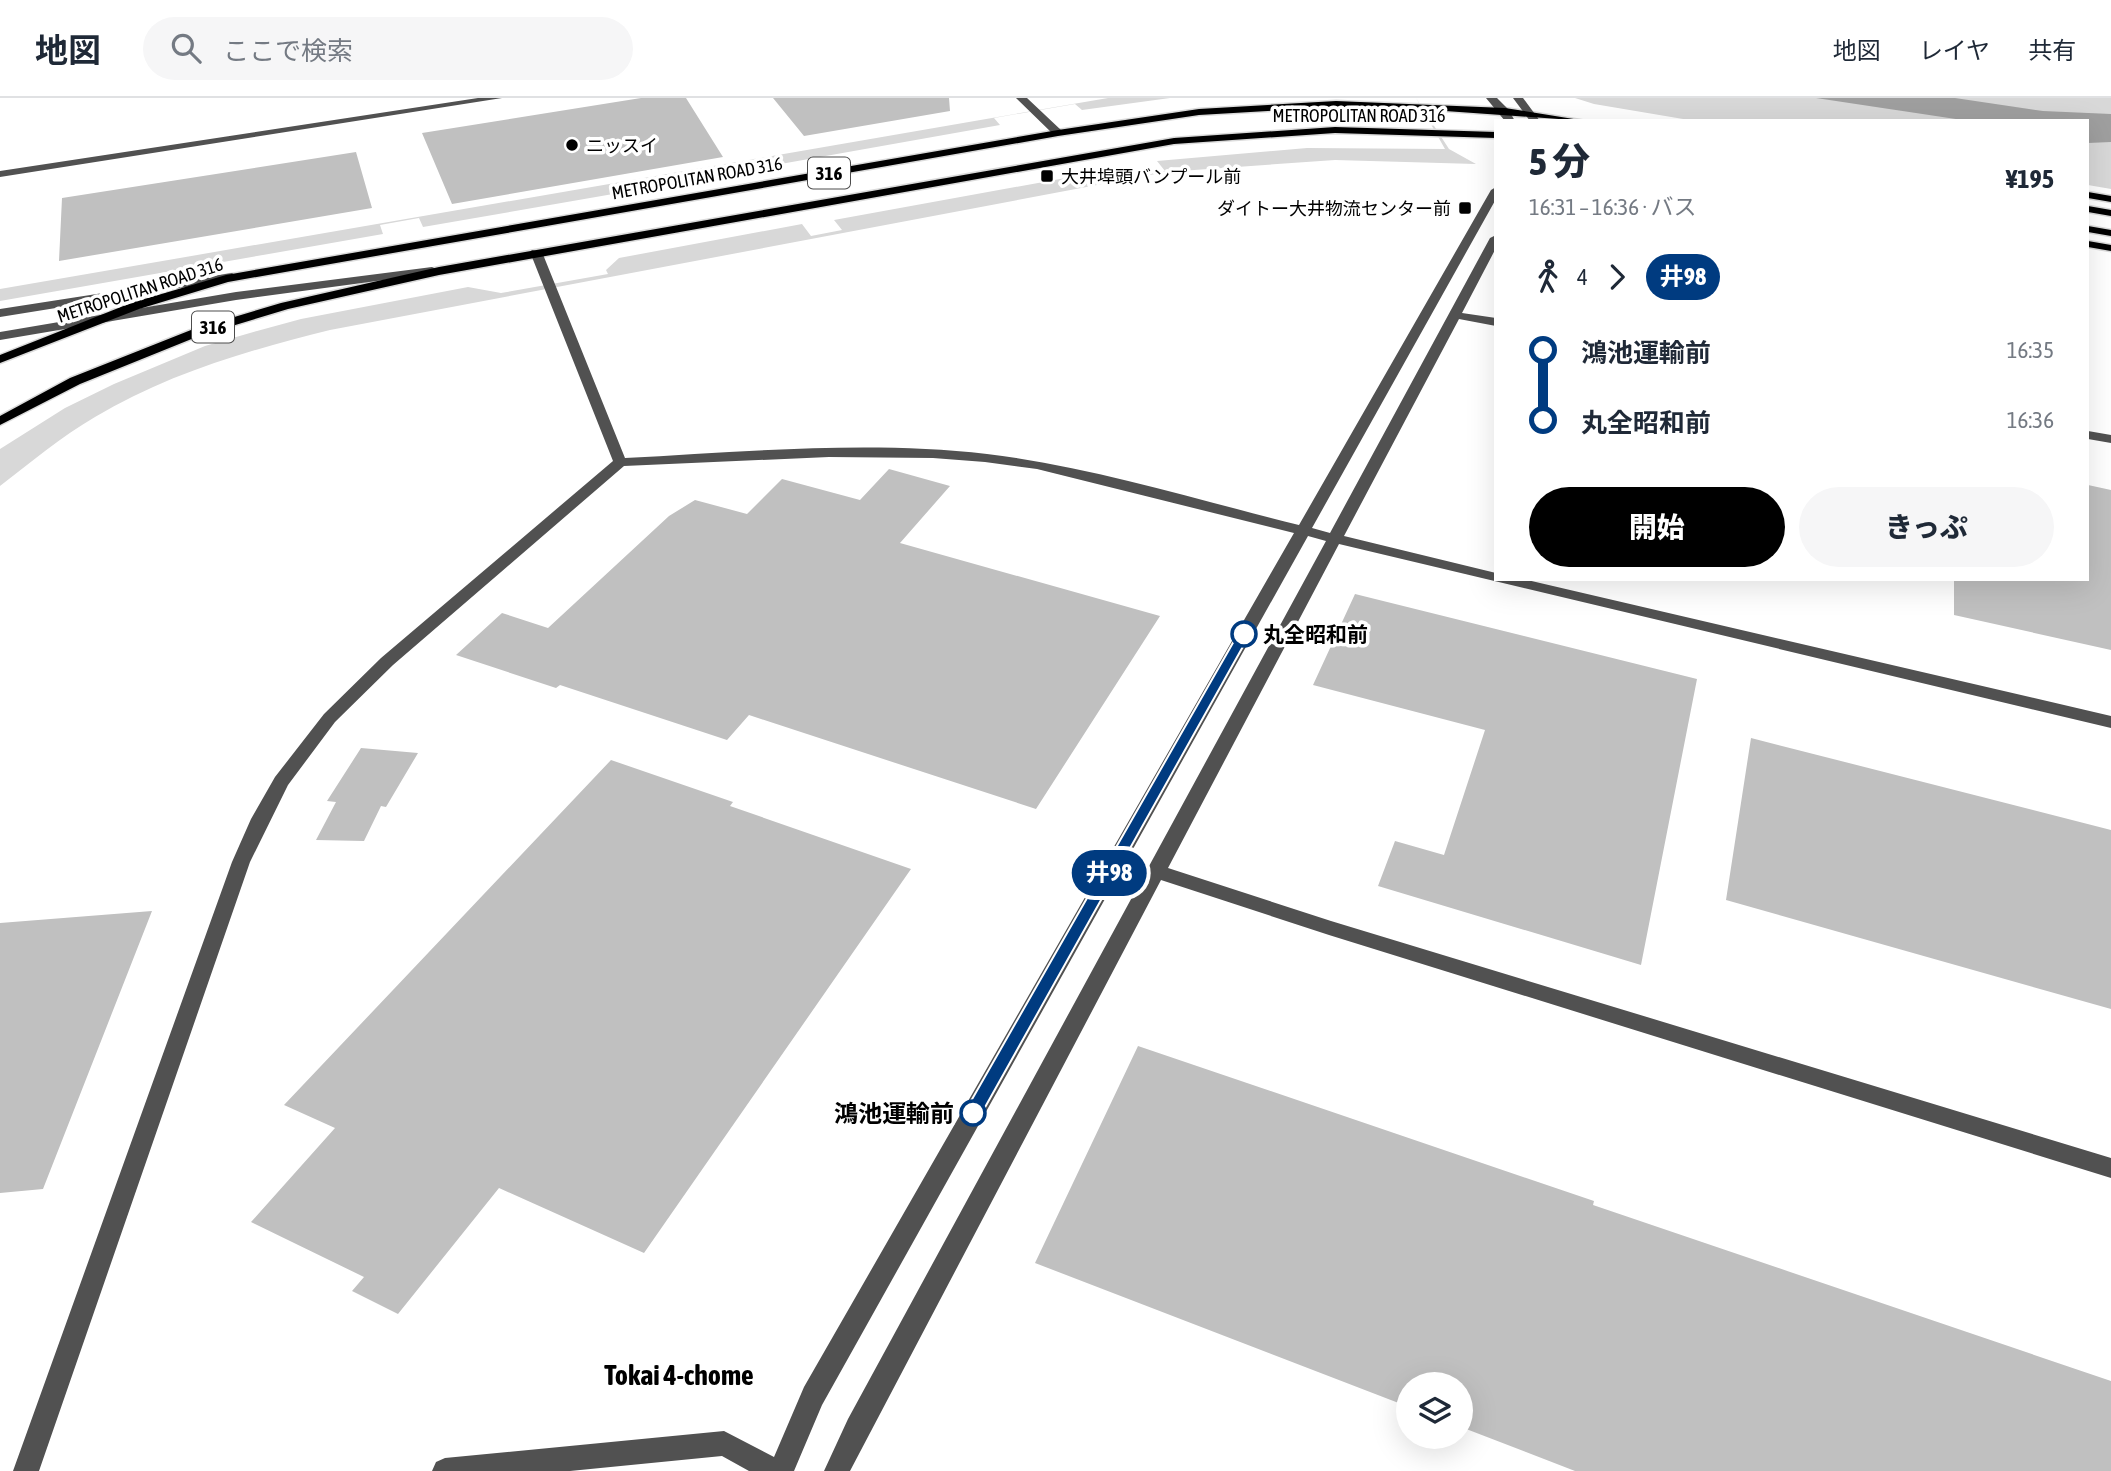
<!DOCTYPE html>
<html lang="ja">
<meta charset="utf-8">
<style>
:root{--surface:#fff;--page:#f6f6f7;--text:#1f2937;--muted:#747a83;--line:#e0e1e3;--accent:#000}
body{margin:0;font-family:"Asap Condensed","Noto Sans JP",sans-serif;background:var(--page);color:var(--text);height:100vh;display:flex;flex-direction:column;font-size:26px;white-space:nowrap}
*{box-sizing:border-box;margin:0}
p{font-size:23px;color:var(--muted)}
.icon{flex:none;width:38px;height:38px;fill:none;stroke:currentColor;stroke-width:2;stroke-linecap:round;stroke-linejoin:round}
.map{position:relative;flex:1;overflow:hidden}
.side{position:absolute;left:1494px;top:21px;width:595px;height:462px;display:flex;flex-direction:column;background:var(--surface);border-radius:0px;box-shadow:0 7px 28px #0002}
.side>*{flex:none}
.badge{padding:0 14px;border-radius:23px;font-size:24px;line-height:46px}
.fabs{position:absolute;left:1396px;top:1274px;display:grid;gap:14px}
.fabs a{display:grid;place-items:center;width:77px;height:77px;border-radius:50%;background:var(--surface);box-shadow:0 7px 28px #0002;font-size:35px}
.map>.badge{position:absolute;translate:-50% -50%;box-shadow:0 0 0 4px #fff}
.legs{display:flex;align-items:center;gap:10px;height:77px;padding:0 35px;font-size:23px}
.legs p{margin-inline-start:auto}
.summary{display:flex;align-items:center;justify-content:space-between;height:119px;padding:0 35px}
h1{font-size:38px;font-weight:800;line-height:52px}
.button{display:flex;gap:14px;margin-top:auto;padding:14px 35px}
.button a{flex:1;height:80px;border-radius:42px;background:var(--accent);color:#fff;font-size:28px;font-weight:800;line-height:80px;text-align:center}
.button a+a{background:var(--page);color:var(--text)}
ul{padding:0 35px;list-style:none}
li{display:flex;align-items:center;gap:24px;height:70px;font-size:26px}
li i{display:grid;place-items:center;width:10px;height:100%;margin:0 9px;background:currentColor}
li i::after{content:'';width:18px;height:18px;margin:-9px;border:5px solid;border-radius:50%;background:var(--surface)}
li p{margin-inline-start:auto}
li:first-child i{background:linear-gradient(#0000 50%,currentColor 0)}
li:last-child i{background:linear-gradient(currentColor 50%,#0000 0)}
header{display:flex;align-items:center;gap:42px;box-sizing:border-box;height:98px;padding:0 35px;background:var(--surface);border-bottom:2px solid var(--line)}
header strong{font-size:33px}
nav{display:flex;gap:38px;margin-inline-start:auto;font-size:24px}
.search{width:490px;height:63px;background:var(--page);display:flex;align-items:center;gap:18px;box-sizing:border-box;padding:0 24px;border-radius:38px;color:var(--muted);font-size:26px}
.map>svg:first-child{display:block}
.green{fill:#d8d8d8}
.water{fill:#9f9f9f}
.building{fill:#c0c0c0}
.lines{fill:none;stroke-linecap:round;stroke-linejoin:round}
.major-casing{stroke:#dbdbdb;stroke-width:3}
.minor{fill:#515151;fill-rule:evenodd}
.major{fill:#000;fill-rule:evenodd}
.line-1{fill:#003b80;stroke:#fff;stroke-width:2}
.poi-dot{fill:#000;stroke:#fff;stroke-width:2.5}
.stop-1-dot{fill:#fff;stroke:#003b80;stroke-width:3.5}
.labels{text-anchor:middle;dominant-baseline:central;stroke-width:7;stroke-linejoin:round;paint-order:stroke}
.far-street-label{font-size:18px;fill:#000;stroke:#fff}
.far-poi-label{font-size:18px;fill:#000;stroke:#fff;text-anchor:start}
.shield{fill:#fff;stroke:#4c4c4c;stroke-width:2}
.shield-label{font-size:19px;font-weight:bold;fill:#000}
.stop-label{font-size:21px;font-weight:bold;fill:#000;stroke:#fff;text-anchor:start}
.near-stop-label{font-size:24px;font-weight:bold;fill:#000;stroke:#fff;text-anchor:end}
.near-neighbourhood-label{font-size:28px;font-weight:bold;fill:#000;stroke:#fff}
</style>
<header>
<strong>地図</strong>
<div class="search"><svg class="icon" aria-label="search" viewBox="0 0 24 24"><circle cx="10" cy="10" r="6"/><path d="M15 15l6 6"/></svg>ここで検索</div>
<nav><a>地図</a><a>レイヤ</a><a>共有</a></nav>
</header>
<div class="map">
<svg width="2111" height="1373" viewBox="0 0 2111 1373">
<rect width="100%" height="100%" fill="#fff"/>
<path class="green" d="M 1108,0 L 1170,0 L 1082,12 L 1075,6 L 994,20 L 1000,27 L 775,67 L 768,59 L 728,66 L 734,75 L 423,129 L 419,120 L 380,127 L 383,136 L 0,203 L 0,191 Z
M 1416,0 L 1449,51 L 1476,66 L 1335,62 L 1166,74 L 330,232 C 249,252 167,276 95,319 C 61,339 31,364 0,388 L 0,351 L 65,310 L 114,286 L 205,248 L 257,233 L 301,221 L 468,189 L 501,195 L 608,176 L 606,172 L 619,160 L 802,126 L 811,138 L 842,132 L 834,122 L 1115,71 L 1125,79 L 1165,73 L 1157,63 L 1307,50 L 1445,51 Z
M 1575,0 L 2111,0 L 2111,91 L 2088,87 L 2088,23 L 1695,23 L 1594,6 Z"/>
<path class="water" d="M 1816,0 L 1955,0 L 2043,13 L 2111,16 L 2111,44 L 2088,45 L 2088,23 L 1969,23 Z"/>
<path class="building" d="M 641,0 L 686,0 L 723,59 L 452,106 L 422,35 Z
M 773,0 L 949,0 L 950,13 L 804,38 Z
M 356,54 L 372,110 L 59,163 L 62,100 Z
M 889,371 L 950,388 L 900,445 L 1160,518 L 1036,711 L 749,617 L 727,642 L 560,587 L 556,590 L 456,557 L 502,515 L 548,530 L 669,418 L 695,402 L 747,416 L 782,381 L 860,402 Z
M 2088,387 L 2111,392 L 2111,552 L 1954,517 L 1954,481 L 2088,481 Z
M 1355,496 L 1697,581 L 1641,867 L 1378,788 L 1395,743 L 1444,757 L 1485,632 L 1313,587 Z
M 1751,640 L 2111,732 L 2111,911 L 1726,802 Z
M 361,650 L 418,655 L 386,709 L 381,708 L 364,743 L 316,742 L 336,704 L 327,703 Z
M 611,662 L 733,704 L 730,708 L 911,771 L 644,1155 L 499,1090 L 398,1216 L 352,1193 L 364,1179 L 251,1124 L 335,1030 L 284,1007 Z
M 152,813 L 43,1091 L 0,1095 L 0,825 Z
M 1138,948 L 1594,1103 L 1593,1107 L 2111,1283 L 2111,1373 L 1575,1373 L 1461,1329 L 1461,1286 L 1409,1286 L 1409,1309 L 1035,1165 Z"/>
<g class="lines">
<defs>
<path id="major" d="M 1336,3 L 1505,10 L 1586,23 L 1403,10 L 1336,9 L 1199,17 L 1058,38 L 228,184 L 139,211 L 0,265 L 0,257 L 131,205 L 226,177 L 1058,32 L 1199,11 Z
M 1335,29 L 1496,34 L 1496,40 L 1335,35 L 1174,46 L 439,177 L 288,211 L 199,238 L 80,286 L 0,327 L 0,318 L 70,280 L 191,232 L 281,205 L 439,169 L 1174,40 Z
M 2088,94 L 2111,98 L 2111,104 L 2088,100 Z
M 2088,108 L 2111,112 L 2111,118 L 2088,114 Z
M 2088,128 L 2111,132 L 2111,138 L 2088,134 Z
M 2088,143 L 2111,147 L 2111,153 L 2088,149 Z"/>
</defs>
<use href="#major" class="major-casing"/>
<path class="minor" d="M 478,0 L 502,0 L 0,79 L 0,73 Z
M 1016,0 L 1027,0 L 1062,33 L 1062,37 L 1054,37 Z
M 1486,0 L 1497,0 L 1508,11 L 1515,23 L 1505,23 Z
M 1513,0 L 1523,0 L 1540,23 L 1530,23 Z
M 1496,89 L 1496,101 L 1312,430 L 1330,435 L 1490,140 L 1496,137 L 1496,150 L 1462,215 L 1496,220 L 1496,228 L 1459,221 L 1344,438 L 1496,475 L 1496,481 L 1523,481 L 2111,618 L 2111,630 L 1339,446 L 1168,770 L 1331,823 L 2111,1060 L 2111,1080 L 1329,837 L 1161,782 L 850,1373 L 824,1373 L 848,1321 L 1326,443 L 1308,438 L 822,1307 L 794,1373 L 749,1373 L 722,1358 L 570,1373 L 432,1373 L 436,1364 L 445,1360 L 724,1333 L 774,1359 L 804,1289 L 1294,435 L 1037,371 L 985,364 L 933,360 L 829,359 L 624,368 L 393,567 L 335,624 L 288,687 L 250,764 L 39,1373 L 13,1373 L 232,764 L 251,721 L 275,679 L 324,616 L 381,560 L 613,363 L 530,154 L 532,152 L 542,154 L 625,360 C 745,354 867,342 987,356 C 1089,368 1198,402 1299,427 L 1491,92 Z
M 432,169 L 436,171 L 436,175 L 236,202 L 0,242 L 0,234 L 236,194 Z
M 232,175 L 238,179 L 236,181 L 0,219 L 0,211 Z
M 2088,333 L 2111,337 L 2111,345 L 2088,341 Z"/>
<use href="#major" class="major"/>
</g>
<path class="line-1" d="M 1244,532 L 1250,536 L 979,1020 L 967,1020 L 967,1010 L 1238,536 Z"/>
<g class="poi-dot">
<circle cx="572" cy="47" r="7"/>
<rect x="1040" y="71" width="14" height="14" rx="3.5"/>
<rect x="1458" y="103" width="14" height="14" rx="3.5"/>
</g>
<g class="stop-1-dot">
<circle cx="1244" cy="536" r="12"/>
<circle cx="973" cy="1015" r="12"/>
</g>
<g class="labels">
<g class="far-street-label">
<text x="1359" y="17">METROPOLITAN ROAD 316</text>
<text transform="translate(697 80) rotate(-10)">METROPOLITAN ROAD 316</text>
<text transform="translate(140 192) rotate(-18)">METROPOLITAN ROAD 316</text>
</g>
<g class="far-poi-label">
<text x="586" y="47">ニッスイ</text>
<text x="1061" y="78">大井埠頭バンプール前</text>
<text x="1451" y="110" text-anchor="end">ダイトー大井物流センター前</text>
</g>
<g class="shield">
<rect x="808" y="59.5" width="42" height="31" rx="5"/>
<rect x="192" y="213.5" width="42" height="31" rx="5"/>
</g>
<g class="shield-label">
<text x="829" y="75">316</text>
<text x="213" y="229">316</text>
</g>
<g class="stop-label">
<text x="1263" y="536">丸全昭和前</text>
</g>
<g class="near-stop-label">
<text x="954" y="1015">鴻池運輸前</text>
</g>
<g class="near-neighbourhood-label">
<text x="679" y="1277">Tokai 4-chome</text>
</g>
</g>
</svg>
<div class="fabs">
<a><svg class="icon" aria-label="layers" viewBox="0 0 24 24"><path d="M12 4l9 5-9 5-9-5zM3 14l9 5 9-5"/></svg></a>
</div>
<b class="badge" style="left:1109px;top:775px;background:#003b80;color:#fff">井98</b>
<section class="side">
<div class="summary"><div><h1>5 分</h1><p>16:31 – 16:36 · バス</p></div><b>¥195</b></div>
<div class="legs"><svg class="icon" aria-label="walk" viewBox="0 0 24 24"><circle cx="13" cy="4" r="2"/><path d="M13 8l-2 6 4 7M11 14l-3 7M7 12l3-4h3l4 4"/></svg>4<svg class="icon" aria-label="forward" viewBox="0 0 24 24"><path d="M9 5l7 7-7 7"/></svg><b class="badge" style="background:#003b80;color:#fff">井98</b></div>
<ul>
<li><i style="color:#003b80"></i><b>鴻池運輸前</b><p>16:35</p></li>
<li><i style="color:#003b80"></i><b>丸全昭和前</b><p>16:36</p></li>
</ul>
<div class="button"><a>開始</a><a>きっぷ</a></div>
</section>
</div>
